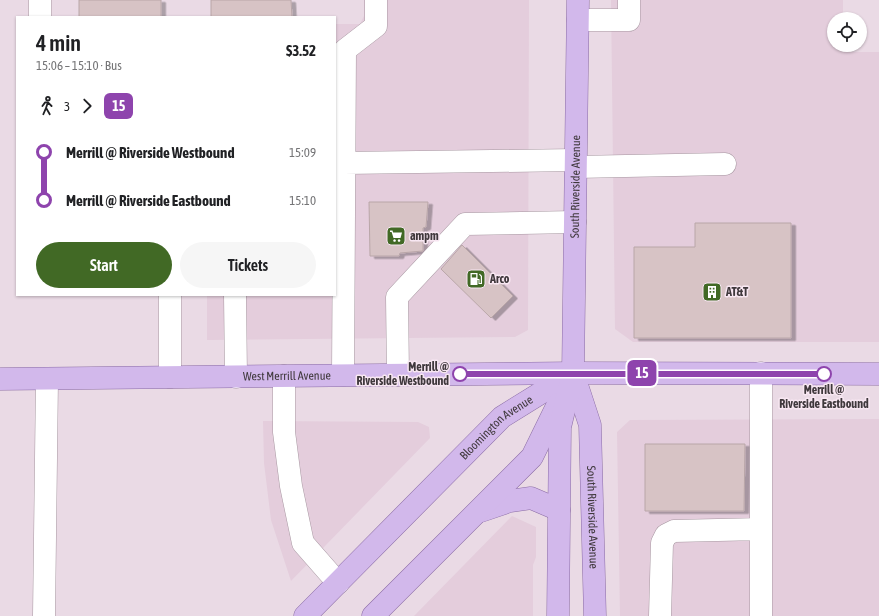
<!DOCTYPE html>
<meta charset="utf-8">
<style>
:root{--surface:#fff;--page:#f6f6f6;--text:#202124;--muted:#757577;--accent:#416925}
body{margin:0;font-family:"Asap Condensed",sans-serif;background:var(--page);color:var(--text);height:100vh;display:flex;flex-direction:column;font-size:15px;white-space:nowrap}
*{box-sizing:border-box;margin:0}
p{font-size:13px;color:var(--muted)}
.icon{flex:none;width:22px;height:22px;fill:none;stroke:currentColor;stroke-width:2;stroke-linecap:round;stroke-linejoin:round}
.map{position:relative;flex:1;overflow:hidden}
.panel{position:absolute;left:16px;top:16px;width:320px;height:280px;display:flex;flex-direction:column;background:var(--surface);border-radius:0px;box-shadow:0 1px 3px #0004}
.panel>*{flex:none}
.badge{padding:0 8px;border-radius:6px;font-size:14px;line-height:26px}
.buttons{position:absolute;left:827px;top:12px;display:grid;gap:8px}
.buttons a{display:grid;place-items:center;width:40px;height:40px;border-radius:50%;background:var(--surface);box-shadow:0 1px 3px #0004;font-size:20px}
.map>.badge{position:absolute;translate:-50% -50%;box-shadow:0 0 0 2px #fff}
.legs{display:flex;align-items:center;gap:6px;height:44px;padding:0 20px;font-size:13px}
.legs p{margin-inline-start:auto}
.summary{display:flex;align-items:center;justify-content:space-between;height:68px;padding:0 20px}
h1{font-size:22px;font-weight:600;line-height:30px}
.button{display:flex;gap:8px;margin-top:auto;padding:8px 20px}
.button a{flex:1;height:46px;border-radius:24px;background:var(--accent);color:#fff;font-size:16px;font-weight:600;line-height:46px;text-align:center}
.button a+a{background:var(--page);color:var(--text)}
ul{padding:0 20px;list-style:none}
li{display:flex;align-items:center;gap:14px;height:48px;font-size:15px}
li i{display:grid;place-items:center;width:6px;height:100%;margin:0 5px;background:currentColor}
li i::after{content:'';width:10px;height:10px;margin:-5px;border:3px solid;border-radius:50%;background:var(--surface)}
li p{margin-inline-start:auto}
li:first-child i{background:linear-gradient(#0000 50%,currentColor 0)}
li:last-child i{background:linear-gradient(currentColor 50%,#0000 0)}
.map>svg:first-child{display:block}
.built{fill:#e4cddc}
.building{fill:#d7c3c5;stroke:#b9a6a8;filter:url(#shadow)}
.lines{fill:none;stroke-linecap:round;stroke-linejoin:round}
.minor-casing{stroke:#a797a1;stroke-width:23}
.major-casing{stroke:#8b6ca5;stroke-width:23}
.minor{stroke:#fff;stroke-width:22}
.major{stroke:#d2b8eb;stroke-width:22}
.line-1-casing{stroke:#fff;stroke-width:9}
.line-1{stroke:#8e44ad;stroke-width:6}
.stop-1-dot{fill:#fff;stroke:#8e44ad;stroke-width:2}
.labels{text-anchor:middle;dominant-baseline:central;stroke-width:3;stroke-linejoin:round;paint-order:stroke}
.street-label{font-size:12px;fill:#3f383c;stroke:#f8e7f2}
.poi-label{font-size:12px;font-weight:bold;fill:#3f383c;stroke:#f8e7f2;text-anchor:start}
.stop-label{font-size:12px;font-weight:bold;fill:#3f383c;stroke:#f8e7f2;text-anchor:end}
</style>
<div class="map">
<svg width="879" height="616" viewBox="0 0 879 616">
<defs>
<filter id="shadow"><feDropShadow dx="4.5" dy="2.5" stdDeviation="0" flood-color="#0004"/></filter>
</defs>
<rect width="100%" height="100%" fill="#eadae5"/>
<path class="built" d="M 364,0 L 529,0 L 528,330 L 515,337 L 207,340 L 207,295 L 335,295 L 335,24 L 360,24 L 364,16 Z
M 611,0 L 843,0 L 843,19 L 834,19 L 834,45 L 843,45 L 843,52 L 879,52 L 879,342 L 633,342 L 615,329 Z
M 879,419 L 879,616 L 620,616 L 617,432 L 630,420 Z
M 263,421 L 418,422 L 429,427 L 430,438 L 291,581 L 271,520 L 264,463 Z
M 512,516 L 536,527 L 536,557 L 533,565 L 533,616 L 414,616 Z"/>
<path class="building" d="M 79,0 L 161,0 L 161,17 L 79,17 Z
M 211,0 L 291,0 L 292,17 L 211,17 Z
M 369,202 L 428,202 L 426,227 L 423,228 L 423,251 L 400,253 L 399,256 L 370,256 Z
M 695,223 L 791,223 L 791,338 L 634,338 L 634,247 L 695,247 Z
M 462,245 L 513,296 L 491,318 L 441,269 Z
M 645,444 L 745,444 L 744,511 L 645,511 Z"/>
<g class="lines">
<defs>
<path id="minor" d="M 40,0 L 40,17
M 578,20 L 629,20 L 629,0
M 344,163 L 576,160
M 576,167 L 725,164
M 170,295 L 170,377
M 235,295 L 236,377
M 761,373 L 761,616
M 343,375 L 345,50 L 376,26 L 376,0
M 398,375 L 397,297 L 465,224 L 575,222
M 284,376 L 284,432 L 291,486 L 303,543 L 338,583
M 44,616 L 47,379
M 660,616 L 662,543 L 666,535 L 674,531 L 761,529"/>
<g id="major">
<path id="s1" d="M 573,373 L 590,425 L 595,616"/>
<path id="s2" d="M 0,379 L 573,373 L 879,374"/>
<path d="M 481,511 L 510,501 L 531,498 L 559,510"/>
<path id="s3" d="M 305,616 L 502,417 L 573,373"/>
<path d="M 373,616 L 532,457 L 558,404"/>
<path id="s4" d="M 558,616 L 560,427 L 573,373 L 578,0"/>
</g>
</defs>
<use href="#minor" class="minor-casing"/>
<use href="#major" class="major-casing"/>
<use href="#minor" class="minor"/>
<use href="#major" class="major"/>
</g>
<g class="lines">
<defs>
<path id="line-1" d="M 460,374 L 824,374"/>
</defs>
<use href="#line-1" class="line-1-casing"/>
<use href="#line-1" class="line-1"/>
</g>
<defs>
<symbol id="supermarket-square" viewBox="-11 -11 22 22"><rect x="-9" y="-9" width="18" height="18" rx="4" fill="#416925" stroke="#f8e7f2"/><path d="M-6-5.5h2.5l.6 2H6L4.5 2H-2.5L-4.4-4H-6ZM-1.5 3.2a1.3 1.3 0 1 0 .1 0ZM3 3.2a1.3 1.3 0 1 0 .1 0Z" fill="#fff"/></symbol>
<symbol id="fuel-square" viewBox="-11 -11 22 22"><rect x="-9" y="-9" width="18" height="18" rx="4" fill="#416925" stroke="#f8e7f2"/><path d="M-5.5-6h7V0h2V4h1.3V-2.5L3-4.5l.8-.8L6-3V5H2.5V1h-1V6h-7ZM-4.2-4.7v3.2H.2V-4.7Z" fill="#fff"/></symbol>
<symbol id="building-square" viewBox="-11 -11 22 22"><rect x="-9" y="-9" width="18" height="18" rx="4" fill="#416925" stroke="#f8e7f2"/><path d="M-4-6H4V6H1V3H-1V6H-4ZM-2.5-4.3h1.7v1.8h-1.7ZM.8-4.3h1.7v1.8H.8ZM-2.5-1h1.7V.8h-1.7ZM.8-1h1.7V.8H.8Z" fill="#fff"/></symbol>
</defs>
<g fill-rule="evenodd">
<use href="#supermarket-square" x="385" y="225" width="22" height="22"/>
<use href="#fuel-square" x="465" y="268" width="22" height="22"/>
<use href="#building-square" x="701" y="281" width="22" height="22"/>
</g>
<g class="stop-1-dot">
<circle cx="460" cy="374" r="7"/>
<circle cx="824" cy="374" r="7"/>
</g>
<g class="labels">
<g class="street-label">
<text stroke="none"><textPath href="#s4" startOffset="431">South Riverside Avenue</textPath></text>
<text stroke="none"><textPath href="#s2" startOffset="287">West Merrill Avenue</textPath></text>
<text stroke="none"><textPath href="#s3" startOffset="269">Bloomington Avenue</textPath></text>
<text stroke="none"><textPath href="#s1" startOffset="147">South Riverside Avenue</textPath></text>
</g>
<g class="poi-label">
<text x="410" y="236">ampm</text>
<text x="490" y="279">Arco</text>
<text x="726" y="292">AT&amp;T</text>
</g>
<g class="stop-label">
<text x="449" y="367">Merrill @<tspan x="449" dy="14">Riverside Westbound</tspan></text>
<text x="824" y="390" text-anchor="middle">Merrill @<tspan x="824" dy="14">Riverside Eastbound</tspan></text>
</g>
</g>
</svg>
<div class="buttons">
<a><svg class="icon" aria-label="locate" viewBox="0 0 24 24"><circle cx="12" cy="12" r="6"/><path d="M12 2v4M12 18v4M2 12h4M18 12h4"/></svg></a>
</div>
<b class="badge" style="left:642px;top:373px;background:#8e44ad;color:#fff">15</b>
<section class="panel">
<div class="summary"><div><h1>4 min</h1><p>15:06 – 15:10 · Bus</p></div><b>$3.52</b></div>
<div class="legs"><svg class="icon" aria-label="walk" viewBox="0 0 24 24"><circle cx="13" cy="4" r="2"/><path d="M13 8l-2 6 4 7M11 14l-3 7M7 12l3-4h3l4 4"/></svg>3<svg class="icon" aria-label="forward" viewBox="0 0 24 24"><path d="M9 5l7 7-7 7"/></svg><b class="badge" style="background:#8e44ad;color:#fff">15</b></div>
<ul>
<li><i style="color:#8e44ad"></i><b>Merrill @ Riverside Westbound</b><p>15:09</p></li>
<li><i style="color:#8e44ad"></i><b>Merrill @ Riverside Eastbound</b><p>15:10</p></li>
</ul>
<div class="button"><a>Start</a><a>Tickets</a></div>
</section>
</div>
